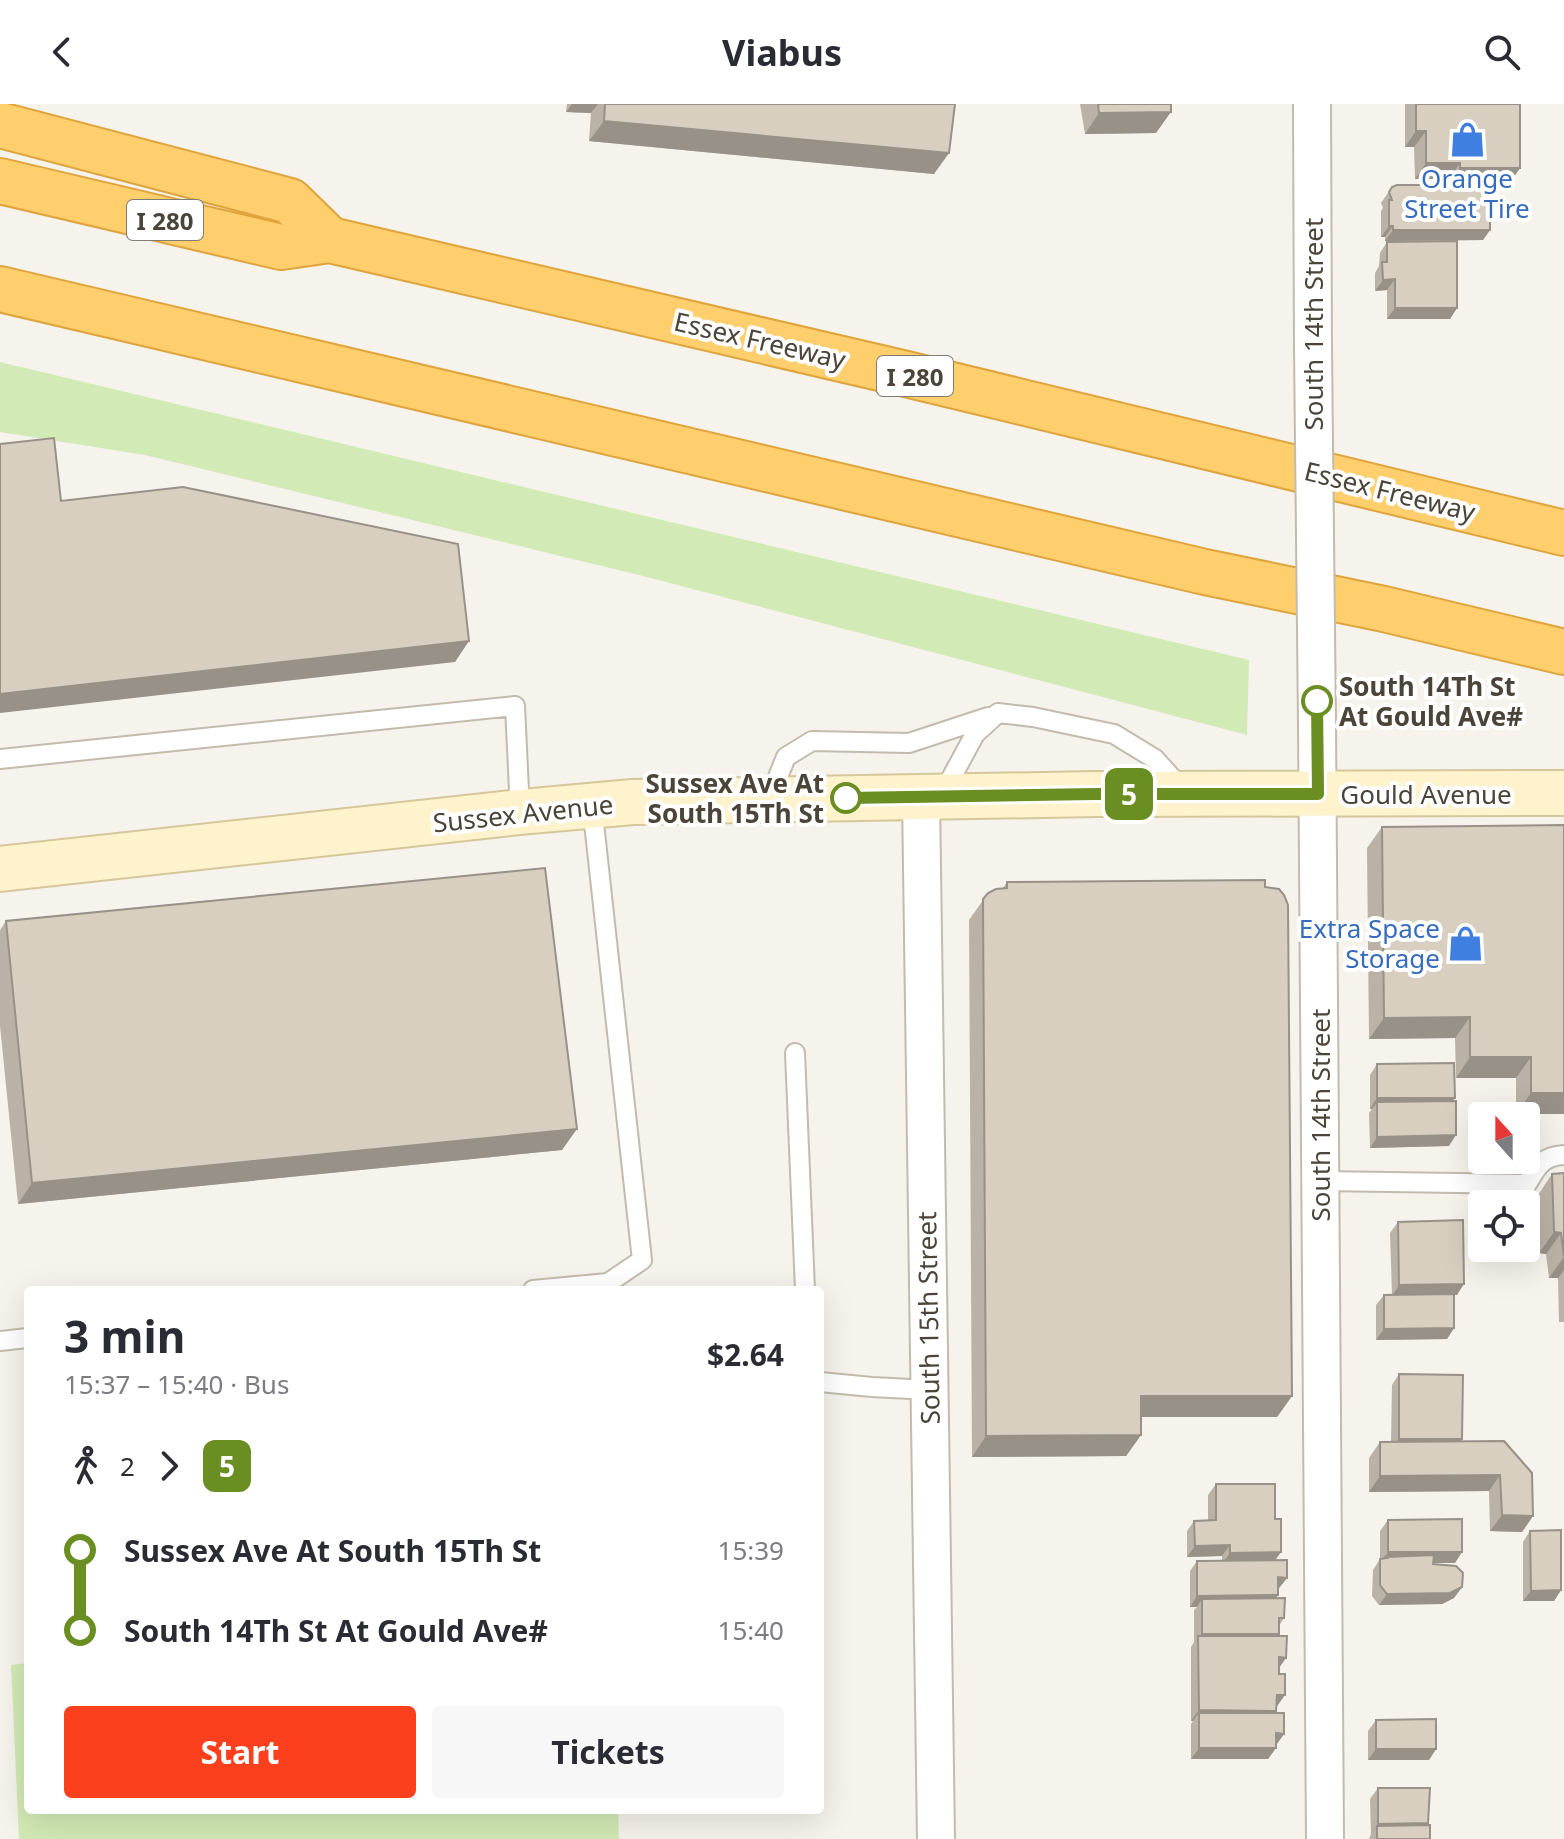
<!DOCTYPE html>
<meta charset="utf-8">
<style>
:root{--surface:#fff;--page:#f7f7f7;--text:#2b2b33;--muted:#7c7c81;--accent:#fc3f1d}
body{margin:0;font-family:"Noto Sans",sans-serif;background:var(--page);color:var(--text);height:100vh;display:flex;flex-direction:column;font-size:30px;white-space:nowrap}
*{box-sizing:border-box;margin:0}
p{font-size:26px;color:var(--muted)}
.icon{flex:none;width:44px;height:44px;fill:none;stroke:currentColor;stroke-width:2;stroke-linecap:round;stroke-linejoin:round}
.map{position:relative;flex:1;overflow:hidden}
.details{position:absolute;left:24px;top:1182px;width:800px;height:528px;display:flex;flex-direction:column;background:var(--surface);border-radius:8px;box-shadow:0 8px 32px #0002}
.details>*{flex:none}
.badge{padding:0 16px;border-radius:12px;font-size:28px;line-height:52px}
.needle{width:52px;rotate:339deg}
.buttons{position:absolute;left:1468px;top:998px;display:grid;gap:16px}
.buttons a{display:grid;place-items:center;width:72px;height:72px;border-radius:8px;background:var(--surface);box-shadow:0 8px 32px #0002;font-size:40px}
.map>.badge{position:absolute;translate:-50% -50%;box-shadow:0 0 0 4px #fff}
.legs{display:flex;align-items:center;gap:12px;height:88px;padding:0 40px;font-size:26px}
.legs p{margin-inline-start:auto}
.summary{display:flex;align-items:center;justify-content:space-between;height:136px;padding:0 40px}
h1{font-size:44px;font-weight:700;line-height:60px}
.cta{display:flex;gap:16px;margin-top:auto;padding:16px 40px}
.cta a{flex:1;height:92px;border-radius:8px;background:var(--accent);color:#fff;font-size:32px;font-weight:700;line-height:92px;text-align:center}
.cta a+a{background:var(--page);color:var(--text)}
ul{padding:0 40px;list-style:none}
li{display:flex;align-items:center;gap:28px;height:80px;font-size:30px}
li i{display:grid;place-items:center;width:12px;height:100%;margin:0 10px;background:currentColor}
li i::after{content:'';width:20px;height:20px;margin:-10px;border:6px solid;border-radius:50%;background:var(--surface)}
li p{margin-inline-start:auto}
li:first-child i{background:linear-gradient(#0000 50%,currentColor 0)}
li:last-child i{background:linear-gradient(currentColor 50%,#0000 0)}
header{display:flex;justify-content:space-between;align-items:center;height:104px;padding:0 40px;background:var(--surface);font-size:36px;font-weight:700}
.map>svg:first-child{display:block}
.green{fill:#d2eab5}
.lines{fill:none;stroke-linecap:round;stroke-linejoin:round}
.lane-casing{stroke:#c2bbae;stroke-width:22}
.street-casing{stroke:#c2bbae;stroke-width:40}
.secondary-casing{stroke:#d6c79b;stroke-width:48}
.highway-casing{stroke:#e0a43c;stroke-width:48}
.lane{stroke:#fff;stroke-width:18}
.street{stroke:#fff;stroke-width:36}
.secondary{stroke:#fff3cd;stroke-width:44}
.highway{stroke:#ffcf6e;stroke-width:44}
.street-bridge-casing{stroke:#c2bbae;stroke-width:40;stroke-linecap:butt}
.street-bridge{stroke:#fff;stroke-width:36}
.wall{fill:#bab2a6}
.shaded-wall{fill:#979187}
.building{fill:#d8cfc1;stroke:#979187;stroke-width:2}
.line-1-casing{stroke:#fff;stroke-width:18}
.line-1{stroke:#6b8e23;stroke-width:12}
.stop-1-dot{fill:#fff;stroke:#6b8e23;stroke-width:4}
.labels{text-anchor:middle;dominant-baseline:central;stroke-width:8;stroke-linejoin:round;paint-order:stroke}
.shield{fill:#fff;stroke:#817c74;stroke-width:2}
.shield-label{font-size:24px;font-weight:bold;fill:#4b4439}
.shop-label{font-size:26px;fill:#366cbe;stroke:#fff}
.street-label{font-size:26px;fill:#4b4439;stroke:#fff}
.stop-label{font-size:26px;font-weight:bold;fill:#4b4439;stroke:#fff;text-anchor:start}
</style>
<header><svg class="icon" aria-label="back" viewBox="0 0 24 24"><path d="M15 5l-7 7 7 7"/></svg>Viabus<svg class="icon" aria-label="search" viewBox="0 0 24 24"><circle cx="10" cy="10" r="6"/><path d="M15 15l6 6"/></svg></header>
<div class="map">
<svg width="1564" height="1735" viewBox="0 0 1564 1735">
<rect width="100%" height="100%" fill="#f6f3ec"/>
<path class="green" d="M 0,258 L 1249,556 L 1247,631 L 647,473 L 145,351 L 0,328 Z
M 28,1559 L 28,1706 L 618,1706 L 619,1735 L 19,1735 L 11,1561 Z"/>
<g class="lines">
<defs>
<path id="lane" d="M 0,655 L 515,602 L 520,708
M 942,691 L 975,630 L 998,609 L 1033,613 L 1114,630 L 1155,655 L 1182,685
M 769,695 L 786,653 L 812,637 L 909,639 L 988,613
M 795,949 L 805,1186
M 1321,1077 L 1527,1080 C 1537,1063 1542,1052 1564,1051
M 533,1186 L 608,1179 L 642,1156 L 592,701
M 0,1237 L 28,1234
M 820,1278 L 872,1283 L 930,1286"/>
<path id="street" d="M 1312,0 L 1313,244
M 1317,620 L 1325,1735
M 921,693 L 936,1735"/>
<path id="secondary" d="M 0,765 L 520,708 L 633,698 L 1096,690 L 1564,689"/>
<path id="highway" d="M 0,21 L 290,97 L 330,136
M 0,77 L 281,143 L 330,136 L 906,270 L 1564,429
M 0,185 L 1205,468 L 1384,505 L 1564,548"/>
</defs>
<use href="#lane" class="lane-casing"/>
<use href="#street" class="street-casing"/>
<use href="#secondary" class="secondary-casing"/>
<use href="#highway" class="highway-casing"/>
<use href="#lane" class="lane"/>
<use href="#street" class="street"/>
<use href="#secondary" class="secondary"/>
<use href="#highway" class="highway"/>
<defs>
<path id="street-bridge" d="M 1313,244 L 1317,620"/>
</defs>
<use href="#street-bridge" class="street-bridge-casing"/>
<use href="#street-bridge" class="street-bridge"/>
</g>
<path class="wall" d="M 567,0 L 955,0 L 934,70 L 589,37 L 591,9 L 566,8 Z
M 1080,0 L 1171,0 L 1156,29 L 1085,30 Z
M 1405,0 L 1520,0 L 1520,64 L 1509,80 L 1449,80 L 1449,75 L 1415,75 L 1414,43 L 1405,43 Z
M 1392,83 L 1490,126 L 1483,136 L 1385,137 L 1385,133 L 1381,133 L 1381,107 L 1383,104 L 1381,99 Z
M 1387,138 L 1457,204 L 1450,215 L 1387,215 L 1387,186 L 1375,187 L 1375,169 L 1379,162 L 1380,149 Z
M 1564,721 L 1564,1010 L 1516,1010 L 1516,974 L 1456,974 L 1455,934 L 1369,935 L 1367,744 L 1382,723 Z
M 1007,778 L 1292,1292 L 1277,1313 L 1141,1313 L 1141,1331 L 1126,1352 L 972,1353 L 969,816 L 988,789 L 1003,784 Z
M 6,817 L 562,1046 L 18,1100 L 0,922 L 0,826 Z
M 1377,960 L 1453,997 L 1449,1042 L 1370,1044 L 1369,1009 L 1372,1005 L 1370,1005 L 1370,971 Z
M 1564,1069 L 1564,1218 L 1559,1218 L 1558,1174 L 1549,1174 L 1546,1150 L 1539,1149 L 1538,1091 L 1552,1070 Z
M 1398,1118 L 1457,1191 L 1454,1191 L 1454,1224 L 1447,1235 L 1376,1236 L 1376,1201 L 1384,1191 L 1392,1190 L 1390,1129 Z
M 1399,1270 L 1462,1335 L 1460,1337 L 1504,1337 L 1533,1412 L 1522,1428 L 1490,1427 L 1489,1387 L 1369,1388 L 1369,1354 L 1380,1338 L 1391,1338 L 1392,1281 Z
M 1216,1380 L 1275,1415 L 1281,1448 L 1275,1456 L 1287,1474 L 1279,1484 L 1278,1484 L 1278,1491 L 1276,1495 L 1284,1514 L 1279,1522 L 1279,1530 L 1277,1532 L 1286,1554 L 1279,1564 L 1279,1570 L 1285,1591 L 1277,1602 L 1275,1609 L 1284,1630 L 1276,1640 L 1276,1644 L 1268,1655 L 1191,1655 L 1191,1620 L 1193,1617 L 1191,1617 L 1191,1543 L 1194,1538 L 1194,1506 L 1197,1503 L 1190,1503 L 1190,1467 L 1197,1457 L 1222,1456 L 1222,1452 L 1187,1453 L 1187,1427 L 1194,1417 L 1208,1416 L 1208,1391 Z
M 1388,1416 L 1455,1459 L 1433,1459 L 1433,1460 L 1462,1483 L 1454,1494 L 1442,1500 L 1379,1501 L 1372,1492 L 1373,1466 L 1380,1455 L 1380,1427 Z
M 1530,1427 L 1561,1486 L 1554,1497 L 1523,1497 L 1523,1438 Z
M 1376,1616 L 1436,1645 L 1429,1656 L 1368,1656 L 1368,1627 Z
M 1378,1684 L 1427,1721 L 1430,1735 L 1369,1735 L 1371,1730 L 1370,1695 Z"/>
<path class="shaded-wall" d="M 572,0 L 598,0 L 591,9 L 566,8 Z
M 1171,8 L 1156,29 L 1085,30 L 1099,9 Z
M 604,17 L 949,49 L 934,70 L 589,37 Z
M 1416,27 L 1426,27 L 1414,43 L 1405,43 Z
M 1426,59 L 1460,59 L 1449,75 L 1415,75 Z
M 1460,64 L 1520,64 L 1509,80 L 1449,80 Z
M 1389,122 L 1393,122 L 1385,133 L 1381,133 Z
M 1393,126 L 1490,126 L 1483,136 L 1385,137 Z
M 1395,175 L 1387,186 L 1375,187 L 1383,176 Z
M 1395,204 L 1457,204 L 1450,215 L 1387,215 Z
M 469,537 L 455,558 L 0,609 L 0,590 Z
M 1470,913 L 1455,934 L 1369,935 L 1384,914 Z
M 1470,953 L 1531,953 L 1516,974 L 1456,974 Z
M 1531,989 L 1564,989 L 1564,1010 L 1516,1010 Z
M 1377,994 L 1455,994 L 1447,1005 L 1377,998 L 1372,1005 L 1370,1005 Z
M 577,1025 L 562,1046 L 18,1100 L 32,1079 Z
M 1456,1031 L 1449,1042 L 1370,1044 L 1377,1033 Z
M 1554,1128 L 1561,1129 L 1546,1150 L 1539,1149 Z
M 1564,1153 L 1564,1166 L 1558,1174 L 1549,1174 Z
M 1464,1180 L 1457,1191 L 1392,1192 L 1399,1181 Z
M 1454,1224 L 1447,1235 L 1376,1236 L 1384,1225 Z
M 1141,1292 L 1292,1292 L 1277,1313 L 1126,1313 Z
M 1141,1331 L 1126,1352 L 972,1353 L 986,1332 Z
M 1399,1335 L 1462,1335 L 1455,1346 L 1391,1345 Z
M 1500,1371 L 1489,1387 L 1369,1388 L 1380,1372 Z
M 1502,1411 L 1533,1412 L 1522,1428 L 1490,1427 Z
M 1230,1441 L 1222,1452 L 1187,1453 L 1195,1442 Z
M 1281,1448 L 1273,1459 L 1222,1460 L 1230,1449 Z
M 1388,1448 L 1462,1448 L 1455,1459 L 1383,1459 L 1386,1453 L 1382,1459 L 1380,1459 Z
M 1278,1473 L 1287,1474 L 1279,1484 L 1270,1484 Z
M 1462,1483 L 1454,1494 L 1442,1500 L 1379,1501 L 1387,1490 Z
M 1561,1486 L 1554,1497 L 1523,1497 L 1531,1487 Z
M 1278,1491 L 1270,1502 L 1202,1495 L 1197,1503 L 1190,1503 L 1197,1492 Z
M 1202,1530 L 1279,1530 L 1271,1541 L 1198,1535 Z
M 1279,1553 L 1286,1554 L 1278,1565 Z
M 1277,1591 L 1285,1591 L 1277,1602 Z
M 1199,1606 L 1276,1607 L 1269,1618 L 1199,1609 L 1193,1617 L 1191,1617 Z
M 1276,1629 L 1284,1630 L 1277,1640 L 1269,1640 Z
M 1199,1644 L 1276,1644 L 1268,1655 L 1191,1655 Z
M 1376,1645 L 1436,1645 L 1429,1656 L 1368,1656 Z
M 1428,1719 L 1421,1730 L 1377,1722 L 1370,1730 L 1378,1720 Z"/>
<path class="building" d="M 605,0 L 955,0 L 949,49 L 604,17 Z
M 1098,0 L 1171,0 L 1171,8 L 1099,9 Z
M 1416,0 L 1520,0 L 1520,64 L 1460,64 L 1460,59 L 1426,59 L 1426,27 L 1416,27 Z
M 1397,81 L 1490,81 L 1490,126 L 1393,126 L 1393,122 L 1389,122 L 1389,96 L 1392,96 L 1389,88 L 1392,83 Z
M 1457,137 L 1457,204 L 1395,204 L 1395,175 L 1383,176 L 1382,158 L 1387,158 L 1387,138 Z
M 54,334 L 61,397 L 183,383 L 458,440 L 469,537 L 0,590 L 0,340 Z
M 1564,721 L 1564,989 L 1531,989 L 1531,953 L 1470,953 L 1470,913 L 1384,914 L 1382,723 Z
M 545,764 L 577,1025 L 32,1079 L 6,817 Z
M 1265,776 L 1265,783 L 1279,785 L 1284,791 L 1288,801 L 1292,1292 L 1141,1292 L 1141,1331 L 986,1332 L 983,795 L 988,789 L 996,785 L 1007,784 L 1007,778 Z
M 1454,959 L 1455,994 L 1377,994 L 1377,960 Z
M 1456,997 L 1456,1031 L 1377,1033 L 1377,998 Z
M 1564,1069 L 1564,1153 L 1561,1129 L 1554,1128 L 1552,1070 Z
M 1463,1116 L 1464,1180 L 1399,1181 L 1398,1118 Z
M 1454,1190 L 1454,1224 L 1384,1225 L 1384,1191 Z
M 1399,1270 L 1463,1271 L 1462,1335 L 1399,1335 Z
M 1504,1337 L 1532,1369 L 1533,1412 L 1502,1411 L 1500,1371 L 1380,1372 L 1380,1338 Z
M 1216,1380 L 1275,1380 L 1275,1415 L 1281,1415 L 1281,1448 L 1230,1449 L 1230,1441 L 1195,1442 L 1194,1417 L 1216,1416 Z
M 1462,1415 L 1462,1448 L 1388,1448 L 1388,1416 Z
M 1561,1426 L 1561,1486 L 1531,1487 L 1530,1427 Z
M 1434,1451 L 1433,1460 L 1456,1462 L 1463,1469 L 1462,1483 L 1450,1489 L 1387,1490 L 1380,1481 L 1380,1455 L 1387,1454 L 1386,1453 Z
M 1287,1456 L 1287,1474 L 1278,1473 L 1278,1491 L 1197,1492 L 1197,1457 Z
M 1285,1494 L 1284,1514 L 1279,1514 L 1279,1530 L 1202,1530 L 1202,1495 Z
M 1198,1532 L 1287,1532 L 1286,1554 L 1279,1553 L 1279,1570 L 1285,1570 L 1285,1591 L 1277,1591 L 1276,1607 L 1199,1606 Z
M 1199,1609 L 1284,1609 L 1284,1630 L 1276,1629 L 1276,1644 L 1199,1644 Z
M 1436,1615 L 1436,1645 L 1376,1645 L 1376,1616 Z
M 1378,1684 L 1430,1684 L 1428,1719 L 1378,1720 Z
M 1430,1721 L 1430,1735 L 1377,1735 L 1377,1722 Z"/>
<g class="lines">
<defs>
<path id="line-1" d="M 846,694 L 1096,690 L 1318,690 L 1317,597"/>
</defs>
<use href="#line-1" class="line-1-casing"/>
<use href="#line-1" class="line-1"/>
</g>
<defs>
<symbol id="shop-bare" viewBox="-9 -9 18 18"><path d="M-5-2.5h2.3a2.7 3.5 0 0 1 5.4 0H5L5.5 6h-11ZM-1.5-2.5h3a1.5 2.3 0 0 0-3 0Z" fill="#3f7fe0" stroke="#fff" stroke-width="2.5" paint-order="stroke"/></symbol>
</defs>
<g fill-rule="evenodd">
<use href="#shop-bare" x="1442" y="10" width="51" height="51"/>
<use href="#shop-bare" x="1440" y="814" width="51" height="51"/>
</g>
<g class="stop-1-dot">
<circle cx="1317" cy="597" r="14"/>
<circle cx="846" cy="694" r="14"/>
</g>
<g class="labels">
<g class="shield">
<rect x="127" y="96" width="76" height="40" rx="6"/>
<rect x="877" y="252" width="76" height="40" rx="6"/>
</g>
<g class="shield-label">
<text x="165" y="116">I 280</text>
<text x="915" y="272">I 280</text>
</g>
<g class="shop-label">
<text x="1467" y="74">Orange<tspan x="1467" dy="30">Street Tire</tspan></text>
<text x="1440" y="824" text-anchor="end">Extra Space<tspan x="1440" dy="30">Storage</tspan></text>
</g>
<g class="street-label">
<text transform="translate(1313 220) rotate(-90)">South 14th Street</text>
<text transform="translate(760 236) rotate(13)">Essex Freeway</text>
<text transform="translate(1390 387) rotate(14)">Essex Freeway</text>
<text x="1426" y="690">Gould Avenue</text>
<text transform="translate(523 709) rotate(-6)">Sussex Avenue</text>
<text transform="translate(1320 1011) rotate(-90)">South 14th Street</text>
<text transform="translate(928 1214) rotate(-91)">South 15th Street</text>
</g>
<g class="stop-label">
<text x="1339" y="582">South 14Th St<tspan x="1339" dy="30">At Gould Ave#</tspan></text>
<text x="824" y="679" text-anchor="end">Sussex Ave At<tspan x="824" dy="30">South 15Th St</tspan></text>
</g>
</g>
</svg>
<div class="buttons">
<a><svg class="needle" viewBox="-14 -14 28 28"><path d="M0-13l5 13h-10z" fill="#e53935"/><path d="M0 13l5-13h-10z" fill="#7c7c81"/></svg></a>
<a><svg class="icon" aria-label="locate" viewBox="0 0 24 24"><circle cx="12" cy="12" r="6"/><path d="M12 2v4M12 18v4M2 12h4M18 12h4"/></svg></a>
</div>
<b class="badge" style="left:1129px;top:690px;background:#6b8e23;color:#fff">5</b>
<section class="details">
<div class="summary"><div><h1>3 min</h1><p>15:37 – 15:40 · Bus</p></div><b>$2.64</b></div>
<div class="legs"><svg class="icon" aria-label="walk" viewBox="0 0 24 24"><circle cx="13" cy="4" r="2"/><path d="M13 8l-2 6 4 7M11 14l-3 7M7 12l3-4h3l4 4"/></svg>2<svg class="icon" aria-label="forward" viewBox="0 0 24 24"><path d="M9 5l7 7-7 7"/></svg><b class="badge" style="background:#6b8e23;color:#fff">5</b></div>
<ul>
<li><i style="color:#6b8e23"></i><b>Sussex Ave At South 15Th St</b><p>15:39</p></li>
<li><i style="color:#6b8e23"></i><b>South 14Th St At Gould Ave#</b><p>15:40</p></li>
</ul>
<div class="cta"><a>Start</a><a>Tickets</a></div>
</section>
</div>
